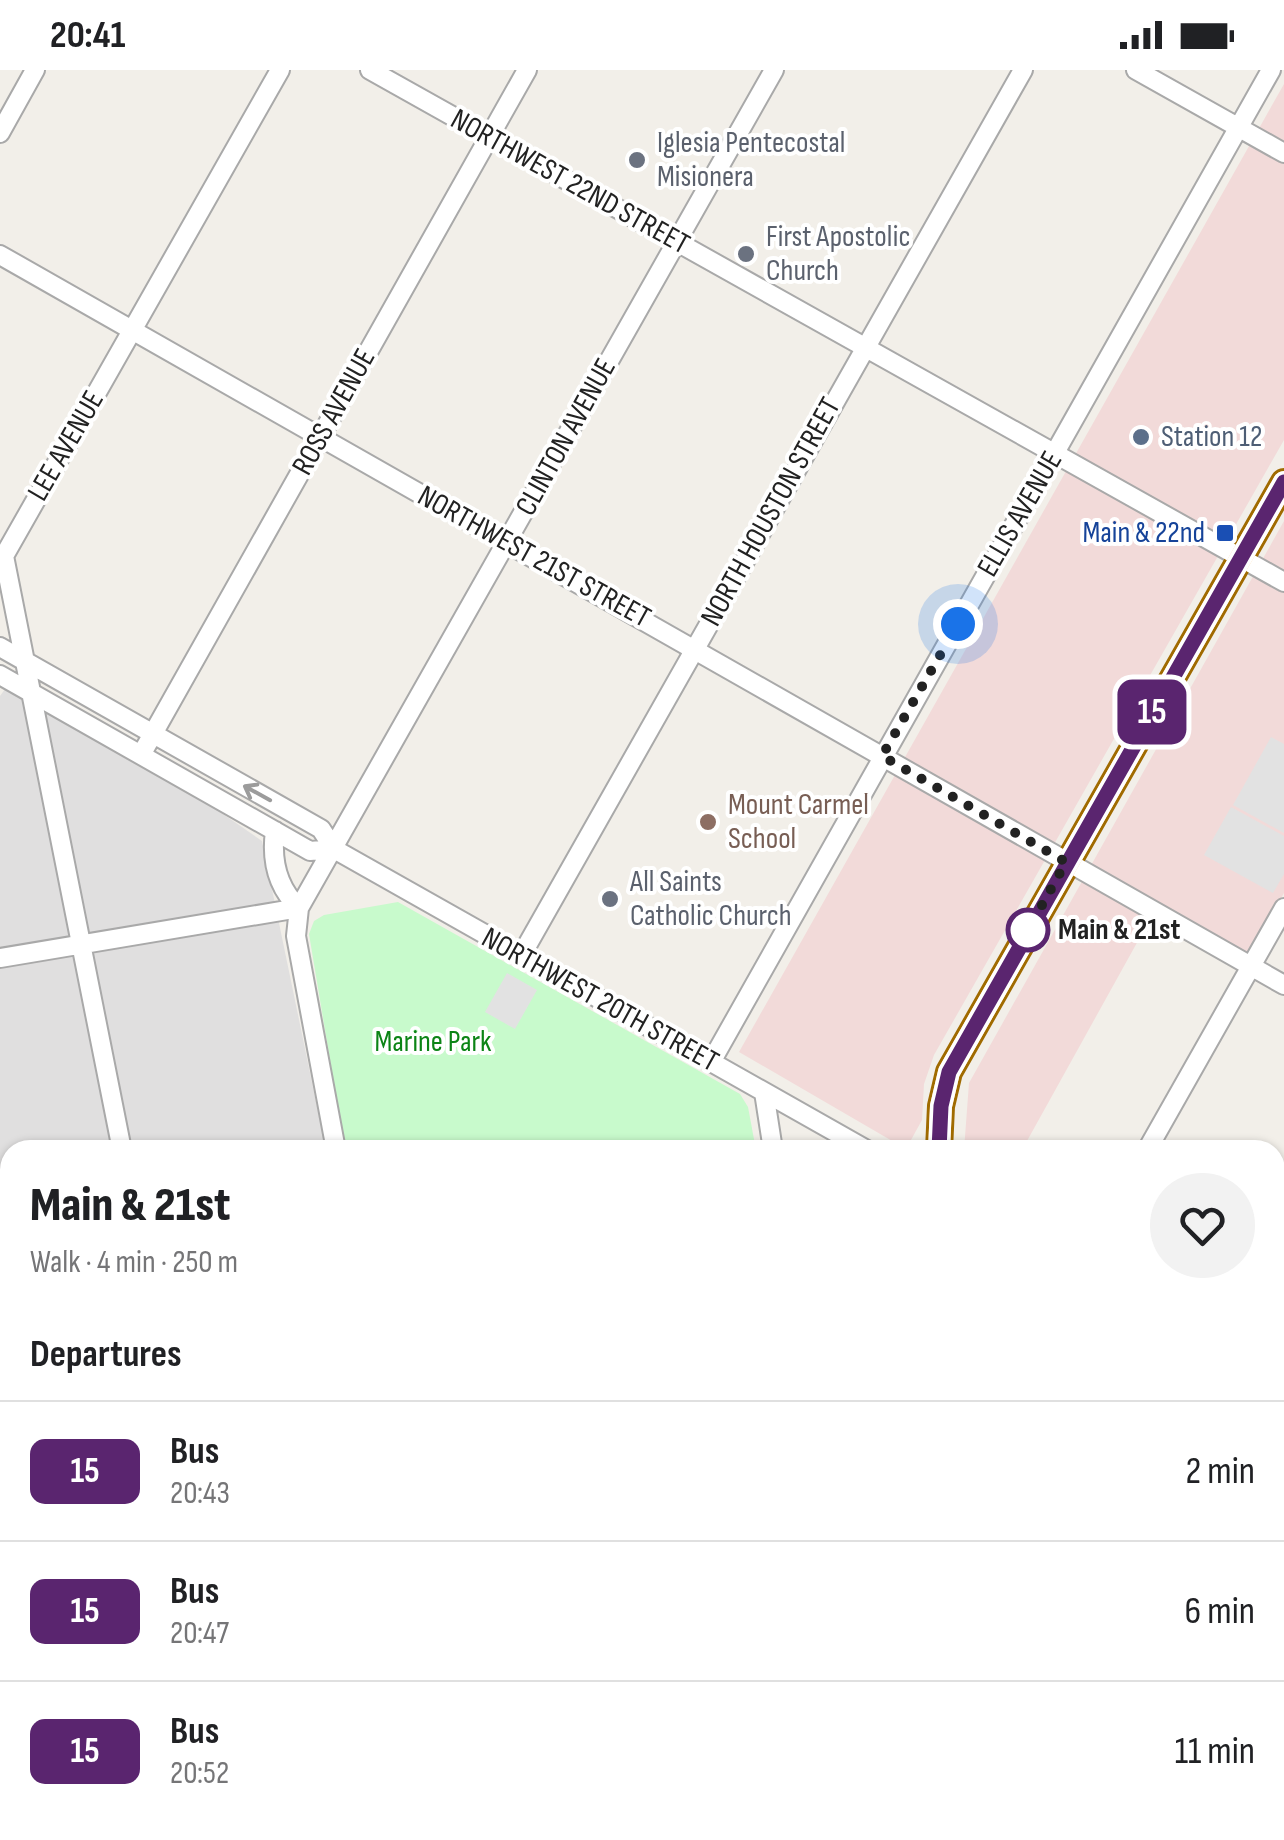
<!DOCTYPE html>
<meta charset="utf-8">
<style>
:root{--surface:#fff;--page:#f2f2f2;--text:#202124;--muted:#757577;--line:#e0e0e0}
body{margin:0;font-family:"Sofia Sans Condensed",sans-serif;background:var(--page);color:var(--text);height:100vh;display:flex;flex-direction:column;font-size:38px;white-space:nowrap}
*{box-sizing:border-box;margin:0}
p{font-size:32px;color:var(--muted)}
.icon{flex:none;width:55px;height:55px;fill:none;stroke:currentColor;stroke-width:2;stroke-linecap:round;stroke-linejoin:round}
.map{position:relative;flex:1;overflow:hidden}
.details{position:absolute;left:0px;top:1070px;width:1285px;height:700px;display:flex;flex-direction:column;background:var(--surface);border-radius:30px 30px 0 0;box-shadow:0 2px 8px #0004}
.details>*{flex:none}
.badge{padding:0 20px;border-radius:15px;font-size:35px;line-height:65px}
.you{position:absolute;width:50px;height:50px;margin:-25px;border:8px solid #fff;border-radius:50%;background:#1a73e8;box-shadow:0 0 0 15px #1a73e833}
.map>.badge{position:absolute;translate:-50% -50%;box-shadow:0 0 0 5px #fff}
h2{padding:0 30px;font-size:38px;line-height:90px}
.round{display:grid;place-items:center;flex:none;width:105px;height:105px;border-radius:52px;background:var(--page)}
.overview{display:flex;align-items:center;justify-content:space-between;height:170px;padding:0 30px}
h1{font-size:48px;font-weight:800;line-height:75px}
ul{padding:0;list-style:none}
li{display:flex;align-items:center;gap:30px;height:140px;padding:0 30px;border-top:2px solid var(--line)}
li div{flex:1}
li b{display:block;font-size:38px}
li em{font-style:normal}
li .badge{min-width:110px;font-weight:700;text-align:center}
.status{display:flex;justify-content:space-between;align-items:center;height:70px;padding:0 50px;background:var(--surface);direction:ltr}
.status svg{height:28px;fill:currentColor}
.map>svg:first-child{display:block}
.residential{fill:#e0dfdf}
.commercial{fill:#f2dad9}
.education{fill:#ffffe5}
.park{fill:#c8facc}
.parking{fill:#e2e2e2}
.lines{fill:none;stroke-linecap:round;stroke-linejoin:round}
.minor-casing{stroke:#a9a9a9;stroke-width:22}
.major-casing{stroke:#a06b00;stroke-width:28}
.minor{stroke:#fff;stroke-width:18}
.major{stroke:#fcd6a4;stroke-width:22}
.oneway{stroke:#9c9c9c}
.line-casing{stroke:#fff;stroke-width:22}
.line{stroke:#5a256f;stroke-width:15}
.walk{stroke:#222;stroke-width:10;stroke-dasharray:0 18}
.worship-dot{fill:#6b7280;stroke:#fff;stroke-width:4}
.service-dot{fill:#5c6f8a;stroke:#fff;stroke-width:4}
.transit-dot{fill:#1a4fb4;stroke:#fff;stroke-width:4}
.education-dot{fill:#8d6e63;stroke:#fff;stroke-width:4}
.stop-dot{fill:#fff;stroke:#5a256f;stroke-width:5}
.labels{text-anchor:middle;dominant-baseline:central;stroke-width:8;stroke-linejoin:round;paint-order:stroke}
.worship-label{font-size:30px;fill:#5b616d;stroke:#fff;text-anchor:start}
.street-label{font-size:30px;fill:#222;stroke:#fff}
.service-label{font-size:30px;fill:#4e5e75;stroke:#fff;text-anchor:start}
.transit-label{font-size:30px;fill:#164399;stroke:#fff;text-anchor:end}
.education-label{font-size:30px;fill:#785e54;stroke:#fff;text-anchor:start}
.stop-label{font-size:30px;font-weight:bold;fill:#222;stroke:#fff;text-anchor:start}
.park-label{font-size:30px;fill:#0c8416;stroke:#fff}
</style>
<div class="status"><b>20:41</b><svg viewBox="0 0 49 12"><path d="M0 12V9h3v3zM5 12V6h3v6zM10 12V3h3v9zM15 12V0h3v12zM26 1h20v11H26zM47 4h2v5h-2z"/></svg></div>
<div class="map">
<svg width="1284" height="1770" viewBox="0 0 1284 1770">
<rect width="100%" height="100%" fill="#f2efe9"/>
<path class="residential" d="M 5,619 L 152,695 L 262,771 L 326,1080 L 10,1080 L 10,1660 L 0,1603 L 0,626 Z
M 28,1760 L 871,1760 L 873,1770 L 29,1770 Z"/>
<path class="commercial" d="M 1284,14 L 1284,370 L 934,985 L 924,1014 L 922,1050 L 906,1079 L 739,982 Z
M 1284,451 L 1284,823 L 1250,884 L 1159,833 L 1022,1080 L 964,1080 L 969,1013 Z
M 964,1760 L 1103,1760 L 1103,1770 L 964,1770 Z"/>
<path class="education" d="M 1284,1249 L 1284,1388 L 1275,1389 L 1275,1255 Z"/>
<path class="park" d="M 398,832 L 740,1024 L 748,1037 L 756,1080 L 345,1080 L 309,864 L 314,851 L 324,845 Z"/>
<path class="parking" d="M 1271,667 L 1284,674 L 1284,763 L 1233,735 Z
M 1231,737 L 1284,766 L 1284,804 L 1273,823 L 1204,785 Z
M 507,903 L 537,920 L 515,959 L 485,942 Z"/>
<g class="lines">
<defs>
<path id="minor" d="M 370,0 L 1284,512
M 1136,0 L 1284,83
M 0,63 L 35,0
M 0,185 L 1284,915
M 0,577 L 321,759 L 334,779 L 867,1080
M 0,605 L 310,781 L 334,779
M 141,685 L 527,0
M 275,761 C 271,791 278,818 299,838
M 521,886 L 1023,0
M 0,888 L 299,838
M 711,992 L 1271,0
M 764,1022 L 773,1080
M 122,1080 L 4,486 L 280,0
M 336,1080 L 296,866 L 299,838 L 774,0
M 1147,1080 L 1284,838
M 0,1261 L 10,1259
M 1275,1401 L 1284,1400
M 0,1636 L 10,1695
M 21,1760 L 23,1770
M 238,1760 L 240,1770
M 456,1760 L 457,1770
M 677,1760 L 678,1770
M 892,1760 L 894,1770
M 1110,1770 L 1110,1760
M 1259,1770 L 1259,1760"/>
<path id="major" d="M 939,1080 L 941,1036 L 949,1002 L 1284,412
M 933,1760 L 933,1770
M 952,1760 L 952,1770"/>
</defs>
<use href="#minor" class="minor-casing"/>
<use href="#major" class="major-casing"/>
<use href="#minor" class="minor"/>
<use href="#major" class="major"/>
</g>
<defs><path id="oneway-shaft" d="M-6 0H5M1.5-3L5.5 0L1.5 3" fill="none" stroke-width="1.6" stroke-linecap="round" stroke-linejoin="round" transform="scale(2.5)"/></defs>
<use class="oneway" href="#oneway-shaft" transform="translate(257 723) rotate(-151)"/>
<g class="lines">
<defs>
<path id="line" d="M 939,1080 L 941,1036 L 949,1002 L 1284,412"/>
</defs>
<use href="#line" class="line-casing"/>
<use href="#line" class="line"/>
<path class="walk" d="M 958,554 L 882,686 L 1066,792 L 1022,871 L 1028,860"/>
</g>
<g class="worship-dot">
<circle cx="637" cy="90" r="10"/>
<circle cx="746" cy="184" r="10"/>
<circle cx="610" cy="829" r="10"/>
</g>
<circle class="service-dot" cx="1141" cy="367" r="10"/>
<rect class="transit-dot" x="1215" y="453" width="20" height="20" rx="5"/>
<circle class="education-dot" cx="708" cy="752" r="10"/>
<circle class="stop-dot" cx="1028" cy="860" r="20"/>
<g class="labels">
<g class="worship-label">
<text x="657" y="73">Iglesia Pentecostal<tspan x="657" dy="34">Misionera</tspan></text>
<text x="766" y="167">First Apostolic<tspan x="766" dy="34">Church</tspan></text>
<text x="630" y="812">All Saints<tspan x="630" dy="34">Catholic Church</tspan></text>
</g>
<g class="street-label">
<text transform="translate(570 112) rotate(29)">NORTHWEST 22ND STREET</text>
<text transform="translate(334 342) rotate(-61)">ROSS AVENUE</text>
<text transform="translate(566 367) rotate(-61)">CLINTON AVENUE</text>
<text transform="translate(66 376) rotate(-60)">LEE AVENUE</text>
<text transform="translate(771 442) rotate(-61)">NORTH HOUSTON STREET</text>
<text transform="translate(1020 444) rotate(-60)">ELLIS AVENUE</text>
<text transform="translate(534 487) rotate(29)">NORTHWEST 21ST STREET</text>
<text transform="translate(600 930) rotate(29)">NORTHWEST 20TH STREET</text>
</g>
<g class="service-label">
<text x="1161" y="367">Station 12</text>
</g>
<g class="transit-label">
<text x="1205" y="463">Main &amp; 22nd</text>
</g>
<g class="education-label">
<text x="728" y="735">Mount Carmel<tspan x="728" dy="34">School</tspan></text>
</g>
<g class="stop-label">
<text x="1058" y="860">Main &amp; 21st</text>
</g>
<g class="park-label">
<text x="433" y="972">Marine Park</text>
</g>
</g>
</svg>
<div class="you" style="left:958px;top:554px"></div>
<b class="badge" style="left:1152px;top:642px;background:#5a256f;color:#fff">15</b>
<section class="details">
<div class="overview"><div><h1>Main &amp; 21st</h1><p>Walk · 4 min · 250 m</p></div><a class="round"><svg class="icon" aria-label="heart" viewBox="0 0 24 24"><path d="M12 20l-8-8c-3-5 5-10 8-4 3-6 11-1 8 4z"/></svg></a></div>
<h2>Departures</h2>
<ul>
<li><span class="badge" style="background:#5a256f;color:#fff">15</span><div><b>Bus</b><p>20:43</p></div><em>2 min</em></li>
<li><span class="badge" style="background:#5a256f;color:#fff">15</span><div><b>Bus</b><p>20:47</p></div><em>6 min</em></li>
<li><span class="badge" style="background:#5a256f;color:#fff">15</span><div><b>Bus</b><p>20:52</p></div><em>11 min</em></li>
</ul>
</section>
</div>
